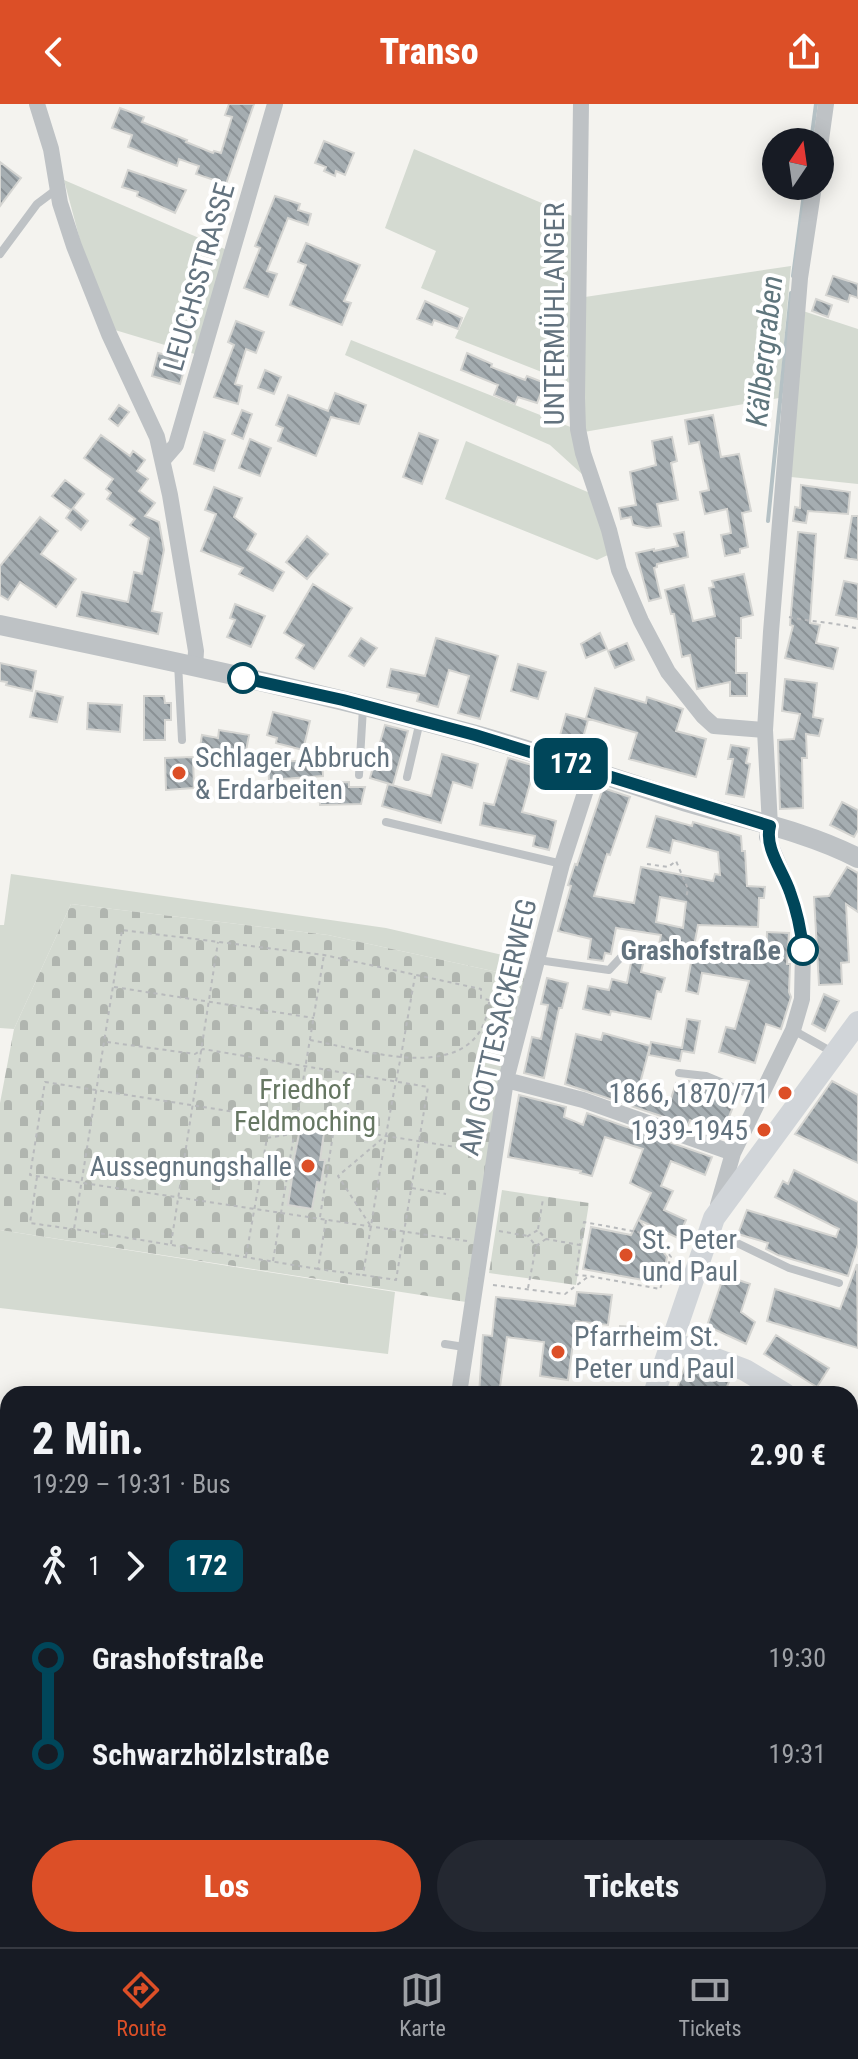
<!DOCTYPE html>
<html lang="de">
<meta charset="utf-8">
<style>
:root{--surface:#171b24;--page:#242831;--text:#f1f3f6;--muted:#9ea1a6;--line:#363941;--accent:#dc4f27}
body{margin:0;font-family:"Roboto Condensed",sans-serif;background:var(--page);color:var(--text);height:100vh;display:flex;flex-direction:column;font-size:30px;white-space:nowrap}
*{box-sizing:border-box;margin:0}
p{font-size:26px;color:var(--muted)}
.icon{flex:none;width:44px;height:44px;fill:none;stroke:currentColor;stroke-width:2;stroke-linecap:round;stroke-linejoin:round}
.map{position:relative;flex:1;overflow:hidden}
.side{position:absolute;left:0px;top:1282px;width:858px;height:562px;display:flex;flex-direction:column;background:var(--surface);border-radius:24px 24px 0 0;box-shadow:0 4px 20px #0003}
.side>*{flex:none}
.badge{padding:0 16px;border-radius:12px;font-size:28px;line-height:52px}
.needle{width:52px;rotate:13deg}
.tools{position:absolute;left:762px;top:24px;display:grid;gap:16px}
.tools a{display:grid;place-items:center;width:72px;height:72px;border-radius:50%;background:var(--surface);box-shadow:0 4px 20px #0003;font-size:40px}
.map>.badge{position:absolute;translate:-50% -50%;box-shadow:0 0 0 4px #fff}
.legs{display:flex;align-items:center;gap:12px;height:88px;padding:0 32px;font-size:26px}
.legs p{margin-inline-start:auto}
.head{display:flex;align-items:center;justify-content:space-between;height:136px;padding:0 32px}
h1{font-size:44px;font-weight:800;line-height:60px}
.cta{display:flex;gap:16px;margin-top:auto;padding:16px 32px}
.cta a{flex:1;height:92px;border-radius:48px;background:var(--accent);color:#fff;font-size:32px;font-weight:800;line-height:92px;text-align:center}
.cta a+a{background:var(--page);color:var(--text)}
ul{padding:0 32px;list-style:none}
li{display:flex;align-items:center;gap:28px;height:96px;font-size:30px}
li i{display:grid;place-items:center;width:12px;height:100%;margin:0 10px;background:currentColor}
li i::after{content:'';width:20px;height:20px;margin:-10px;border:6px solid;border-radius:50%;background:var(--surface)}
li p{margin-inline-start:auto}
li:first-child i{background:linear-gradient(#0000 50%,currentColor 0)}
li:last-child i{background:linear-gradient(currentColor 50%,#0000 0)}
header{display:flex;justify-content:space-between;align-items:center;height:104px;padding:0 32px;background:var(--accent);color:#fff;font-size:36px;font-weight:800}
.dock{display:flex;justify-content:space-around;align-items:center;height:112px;border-top:2px solid var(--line);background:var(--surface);font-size:22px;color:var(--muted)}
.dock a{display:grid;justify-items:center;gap:4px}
.dock .on{color:var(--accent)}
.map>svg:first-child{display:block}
.grass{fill:#d4dad1}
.cemetery{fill:url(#cemetery-stones)}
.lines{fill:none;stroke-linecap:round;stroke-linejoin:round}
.stream{stroke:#b5c1c5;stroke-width:4}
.building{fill:url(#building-back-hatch);stroke:#d5d5d2;stroke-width:2;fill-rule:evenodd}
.path{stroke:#b8babc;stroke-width:2;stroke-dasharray:4 4;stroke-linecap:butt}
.service{stroke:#bec2c5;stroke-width:8}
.minor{stroke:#bec2c5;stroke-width:16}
.tertiary{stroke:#bec2c5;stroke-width:20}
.secondary{stroke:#d1d5d9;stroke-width:22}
.line-1-casing{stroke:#fff;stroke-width:18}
.line-1{stroke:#00465a;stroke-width:12}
.stop-1-dot{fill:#fff;stroke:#00465a;stroke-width:4}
.poi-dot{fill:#dc4f27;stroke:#fff;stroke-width:3}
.labels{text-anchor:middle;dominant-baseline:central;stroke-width:8;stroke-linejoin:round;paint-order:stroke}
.street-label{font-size:28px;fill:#63737f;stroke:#fff}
.poi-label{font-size:28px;fill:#63737f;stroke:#fff;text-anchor:start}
.stop-label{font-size:28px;font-weight:bold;fill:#63737f;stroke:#fff;text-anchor:end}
.park-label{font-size:28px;fill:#667762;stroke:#fff}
.water-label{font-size:30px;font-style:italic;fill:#5f767d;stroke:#fff}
</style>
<header><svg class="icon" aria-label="back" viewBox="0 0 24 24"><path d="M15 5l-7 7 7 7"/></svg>Transo<svg class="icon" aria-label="share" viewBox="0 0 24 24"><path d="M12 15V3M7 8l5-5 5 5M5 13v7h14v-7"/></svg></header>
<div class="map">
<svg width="858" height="1843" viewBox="0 0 858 1843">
<defs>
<pattern id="cemetery-stones" width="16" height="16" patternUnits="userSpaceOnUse" patternTransform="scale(2)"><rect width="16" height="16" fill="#d4dad1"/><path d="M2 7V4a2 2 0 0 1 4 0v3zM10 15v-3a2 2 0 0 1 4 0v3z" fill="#b0b5af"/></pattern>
<pattern id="building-back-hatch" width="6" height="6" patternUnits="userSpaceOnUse" patternTransform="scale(2)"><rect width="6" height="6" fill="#a5adb1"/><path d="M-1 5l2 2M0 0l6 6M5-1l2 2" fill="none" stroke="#8a9195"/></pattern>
</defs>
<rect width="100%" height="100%" fill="#f4f3ef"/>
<path class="grass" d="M 414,45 L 577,114 L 585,193 L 791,162 L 779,294 L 584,328 L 580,283 L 455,234 L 469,204 L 421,184 L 436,147 L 385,124 Z
M 64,76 L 227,146 L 198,251 L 115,226 L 81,140 Z
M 803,207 L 858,225 L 858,380 L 791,373 Z
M 351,236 L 573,324 L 583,371 L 550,341 L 345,251 Z
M 466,337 L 590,389 L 610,450 L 597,456 L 445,395 Z
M 11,770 L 386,824 L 524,856 L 525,874 L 328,831 L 71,800 L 14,925 L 0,924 L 0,821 L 4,821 Z
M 0,1126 L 395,1188 L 388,1250 L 0,1204 Z"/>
<path class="cemetery" d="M 71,800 L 328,831 L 525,874 L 466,1198 L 0,1126 L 0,999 L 14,925 Z
M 502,1086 L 589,1099 L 576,1181 L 489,1169 Z"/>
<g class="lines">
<path class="stream" d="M 811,38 L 816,0
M 793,172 L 805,82
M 768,417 L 791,189"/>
</g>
<path class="building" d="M 229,0 L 254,0 L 226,80 L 196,70 L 199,62 L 179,55 L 177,62 L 128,43 L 132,31 L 112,24 L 120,4 L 144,13 L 142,18 L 187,36 L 186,38 L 213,49 L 214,47 L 221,49 L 232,13 L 225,11 Z
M 324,37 L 354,49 L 345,71 L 336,67 L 335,72 L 324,67 L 326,63 L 315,59 Z
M 0,58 L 21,74 L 0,102 Z
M 128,66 L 186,86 L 175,109 L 137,92 L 138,88 L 122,83 Z
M 275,92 L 300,100 L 298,106 L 311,110 L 308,121 L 288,114 L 267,167 L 277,170 L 268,193 L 244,184 L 260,144 L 255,142 Z
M 306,139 L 360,161 L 344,197 L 351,199 L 342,221 L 290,201 L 306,161 L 298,158 Z
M 833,172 L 858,180 L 858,194 L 850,191 L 848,198 L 826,191 Z
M 816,195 L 832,201 L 828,213 L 812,207 Z
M 425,197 L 462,214 L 458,225 L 434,216 L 432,221 L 417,215 Z
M 236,217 L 264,228 L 256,249 L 246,245 L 235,280 L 242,282 L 238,300 L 214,293 L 234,241 L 228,238 Z
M 158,249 L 187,256 L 180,280 L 152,272 Z
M 467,249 L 492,260 L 491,263 L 525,276 L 527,272 L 545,279 L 537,299 L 518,293 L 515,300 L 494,291 L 498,281 L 461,266 Z
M 265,266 L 281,273 L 274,290 L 258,284 Z
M 335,289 L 366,301 L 359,320 L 331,313 L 316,352 L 278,337 L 283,324 L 276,321 L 288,291 L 328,307 Z
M 119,301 L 129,308 L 118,322 L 109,315 Z
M 242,306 L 252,310 L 243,335 L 232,330 Z
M 713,311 L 721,353 L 739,350 L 751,407 L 742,409 L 748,443 L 740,445 L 740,449 L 725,452 L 721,431 L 731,429 L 727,405 L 705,410 L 700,388 L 709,386 L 699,338 L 689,340 L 685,316 Z
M 204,328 L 225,336 L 214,367 L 194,360 Z
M 419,329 L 438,336 L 422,380 L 403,373 Z
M 101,331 L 130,352 L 133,347 L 145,356 L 137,367 L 148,375 L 139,387 L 155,399 L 145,412 L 159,418 L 164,446 L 152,507 L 162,509 L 158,530 L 77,512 L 82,488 L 128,498 L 134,468 L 142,470 L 149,434 L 130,421 L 135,415 L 107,395 L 111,389 L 106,385 L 113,375 L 84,354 Z
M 672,333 L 677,357 L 671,359 L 678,396 L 657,400 L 661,422 L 647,424 L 633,421 L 631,413 L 621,415 L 619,404 L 636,401 L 630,368 L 656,361 L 652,337 Z
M 250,335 L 271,344 L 260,372 L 239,364 Z
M 65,376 L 84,390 L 73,404 L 88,417 L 81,426 L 66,414 L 72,405 L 71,406 L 52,392 Z
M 801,381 L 850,388 L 848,410 L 808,407 L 806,419 L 793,417 L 795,403 L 800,404 Z
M 214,383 L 242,394 L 234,413 L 256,430 L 247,446 L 284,468 L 273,487 L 239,470 L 243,464 L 201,447 L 216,410 L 205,406 Z
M 852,412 L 858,412 L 858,456 L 845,454 Z
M 40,413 L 58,427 L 41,450 L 76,475 L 56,503 L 20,478 L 8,496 L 0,491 L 0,462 Z
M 684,428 L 688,453 L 657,460 L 657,463 L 654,464 L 661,494 L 649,497 L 636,449 L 654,445 L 654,447 L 678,442 L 674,430 Z
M 798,428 L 816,430 L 810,519 L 820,521 L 816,539 L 838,544 L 833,565 L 785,554 L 793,522 L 790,521 Z
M 307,432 L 328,450 L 307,475 L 286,458 Z
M 744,470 L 753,511 L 741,514 L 741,534 L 736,534 L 736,569 L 747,569 L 747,592 L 730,592 L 730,578 L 697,585 L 690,551 L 682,553 L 674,510 L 671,510 L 665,486 L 684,481 L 693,517 L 715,512 L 709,484 L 714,483 L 712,477 Z
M 844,477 L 858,480 L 858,515 L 836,511 Z
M 313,480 L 352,504 L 314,565 L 296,554 L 304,541 L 284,529 Z
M 235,500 L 265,512 L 251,543 L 227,533 L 235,516 L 230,514 Z
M 600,529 L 607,545 L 586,554 L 581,540 Z
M 361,534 L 377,544 L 364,562 L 349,552 Z
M 436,534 L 498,552 L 480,615 L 458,609 L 469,572 L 449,566 L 438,603 L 417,597 L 419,590 L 387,583 L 391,565 L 425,572 Z
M 627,539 L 634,556 L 615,564 L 608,547 Z
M 0,559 L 36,567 L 32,587 L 6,581 L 7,578 L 0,577 Z
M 518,560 L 546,568 L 538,595 L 511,587 Z
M 785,575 L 817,579 L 813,613 L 823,615 L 819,632 L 806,630 L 807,654 L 802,654 L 803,704 L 780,705 L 778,636 L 794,635 L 800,610 L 782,607 Z
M 595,584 L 646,599 L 647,593 L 683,605 L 676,627 L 706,635 L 696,673 L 629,655 L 637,629 L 586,614 Z
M 36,587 L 63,593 L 57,618 L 30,613 Z
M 144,592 L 164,592 L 165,599 L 171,599 L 171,616 L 165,616 L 165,636 L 144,636 Z
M 88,599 L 122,601 L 120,628 L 87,625 Z
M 273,608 L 310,617 L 303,646 L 276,639 L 277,634 L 267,631 Z
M 566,610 L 588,616 L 581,641 L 559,635 Z
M 385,621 L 408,627 L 393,681 L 370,674 Z
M 219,626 L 249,631 L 245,652 L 200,643 L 202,631 L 218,634 Z
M 731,641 L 749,644 L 746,659 L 750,660 L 744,693 L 726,690 L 733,655 L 728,655 Z
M 442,650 L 478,660 L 472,684 L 453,678 L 441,719 L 382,702 L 388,680 L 431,692 Z
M 193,653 L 194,684 L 166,686 L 165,654 Z
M 508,654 L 535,662 L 522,708 L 556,717 L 549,746 L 533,742 L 535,732 L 480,721 L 484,699 L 494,701 Z
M 322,655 L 323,672 L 269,676 L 268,659 Z
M 349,678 L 349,683 L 365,683 L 361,700 L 320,701 L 319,679 Z
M 603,684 L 630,693 L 610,751 L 607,750 L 594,792 L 634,799 L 641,763 L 713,777 L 715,770 L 720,771 L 718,748 L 673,736 L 670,749 L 647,743 L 656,712 L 692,722 L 693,718 L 700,720 L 741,732 L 742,747 L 745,747 L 747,782 L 765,783 L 764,794 L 759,794 L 758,823 L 698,821 L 694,842 L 766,855 L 767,828 L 789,829 L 787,860 L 790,860 L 789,888 L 791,893 L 781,925 L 766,920 L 755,959 L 719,948 L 726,923 L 735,925 L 749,877 L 702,869 L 698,890 L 686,887 L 692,853 L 658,846 L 661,831 L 616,824 L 611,850 L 605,849 L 603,857 L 588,855 L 591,835 L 558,827 L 571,782 L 568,781 L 575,760 L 577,761 ZM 660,793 L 686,798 L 683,824 L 656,818 Z
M 842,698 L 858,706 L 858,726 L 854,733 L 830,721 Z
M 847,763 L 858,769 L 858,808 L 846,800 L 849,858 L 841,859 L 842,880 L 819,881 L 814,793 L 829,792 Z
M 633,849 L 645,851 L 641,868 L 665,874 L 661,888 L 657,887 L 651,915 L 611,907 L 610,911 L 583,905 L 588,882 L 609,886 L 612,875 L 627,879 Z
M 547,874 L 568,879 L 562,904 L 559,904 L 544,974 L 524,969 L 532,933 L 541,935 L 548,901 L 541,900 Z
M 824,890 L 839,897 L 825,927 L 812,920 Z
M 687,915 L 700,917 L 694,949 L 682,947 L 680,957 L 649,951 L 651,938 L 682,944 Z
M 603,929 L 650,942 L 638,987 L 670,998 L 676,979 L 687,983 L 689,977 L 735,998 L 722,1030 L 690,1016 L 688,1021 L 565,980 L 576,930 L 601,936 Z
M 832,977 L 858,991 L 858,1059 L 795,1030 Z
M 519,991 L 566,1003 L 564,1013 L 583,1021 L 587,1009 L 712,1053 L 705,1071 L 671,1057 L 661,1082 L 673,1087 L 664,1106 L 686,1116 L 678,1134 L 639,1116 L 667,1153 L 665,1164 L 655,1172 L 654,1178 L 583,1165 L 591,1123 L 631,1131 L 651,1089 L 630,1079 L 643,1045 L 605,1033 L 592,1072 L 580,1069 L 581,1067 L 508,1053 Z
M 300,1025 L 324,1029 L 320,1056 L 325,1056 L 321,1079 L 317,1078 L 312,1105 L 288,1101 L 292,1074 L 290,1074 Z
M 794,1066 L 858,1098 L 858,1140 L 848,1172 L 778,1151 L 766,1145 L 768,1139 L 738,1130 L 747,1106 L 836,1133 L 839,1125 L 775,1093 L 783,1077 L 788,1080 Z
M 857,1160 L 858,1244 L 767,1217 L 775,1185 L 840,1205 Z
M 724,1171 L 750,1180 L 741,1208 L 755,1218 L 746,1240 L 707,1222 Z
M 577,1188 L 612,1191 L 608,1221 L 576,1217 L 568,1276 L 540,1272 L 544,1238 L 507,1233 L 499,1290 L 479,1290 L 483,1231 L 492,1232 L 496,1193 L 575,1202 Z
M 620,1222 L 638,1223 L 637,1236 L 619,1234 Z
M 776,1231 L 829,1264 L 817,1283 L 764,1250 Z
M 686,1259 L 730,1275 L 724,1290 L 675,1290 Z"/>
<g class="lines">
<path class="path" d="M 789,513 C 812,518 832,518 855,524 L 858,522
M 647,760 L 668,763 L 676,757 L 688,785 L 686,794
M 114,883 L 314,914
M 310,936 C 366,946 480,986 489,898
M 107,938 L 195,950 L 203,945 L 428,983 L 396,1176 L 363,1171 C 375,1098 386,1025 401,952 L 415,872
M 344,1024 L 352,973
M 37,1073 L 30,1119 L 72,1125
M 412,1084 L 446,1090
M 320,1113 L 334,1024
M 326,1116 L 318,1165 L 362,1171
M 370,1121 L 338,1072 L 383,1034
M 538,1125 L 543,1095
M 499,1127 L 528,1132
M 546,1135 L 536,1142 L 528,1132 L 538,1126 L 546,1135 L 580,1141 L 576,1171 L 589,1172
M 467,1137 L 30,1071 L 45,978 L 481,1047
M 171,1140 L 218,838
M 246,1152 L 267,1034 L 292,1030
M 273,1157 L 324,851
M 318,1165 L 74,1125 L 122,826 L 324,851 L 481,885 L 481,894 L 508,901
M 493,1181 L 565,1190 L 589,1172 L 660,1185 L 671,1153 L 659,1137 L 638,1128 L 584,1118 L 580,1141
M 528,1184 L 536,1143
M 850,1326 L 858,1319"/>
<path class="service" d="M 0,150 L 37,100 L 57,85
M 178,559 L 182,636
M 359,671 L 363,604
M 407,673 L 420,617
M 386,718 L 562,760
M 538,856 L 609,866 L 623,851
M 793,926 L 834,949
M 679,969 L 706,972 L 759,994
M 710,1126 L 789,1164 L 839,1179
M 445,1240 L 464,1243
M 850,1590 L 858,1593
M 605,1842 L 606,1836
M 355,1843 L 358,1836"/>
<path class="minor" d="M 37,0 L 51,45 L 60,99 L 74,142 L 109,230 L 157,333 L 170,391 L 196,547 L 195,563
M 581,0 L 577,294 L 578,325 L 583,349 L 609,426 L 619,466 L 641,517 L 668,568 L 703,612 L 714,622 L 765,626
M 820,43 L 826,0
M 163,356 L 176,341 L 275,0
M 506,976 L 583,996 L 733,1049
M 718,1101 L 733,1049 L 793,926 L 802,895 L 803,845 L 799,817 L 790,787 L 767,733 L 770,722 L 765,626 L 771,528 L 800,174 L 814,82
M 459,1290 L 506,976 L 562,760 L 592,667
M 0,1334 L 8,1335"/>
<path class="tertiary" d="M 0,521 C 158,554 316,587 472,630 C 540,649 607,672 674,694 C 735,714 800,724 858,754"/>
<path class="secondary" d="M 671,1238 L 745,1266 L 785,1290
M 654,1290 L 714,1114 L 858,918
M 850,1356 L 858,1365
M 850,1680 L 858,1665
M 556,1843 L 558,1836
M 759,1843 L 763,1836"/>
</g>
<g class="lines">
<defs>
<path id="line-1" d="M 243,574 L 343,596 L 475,631 L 770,722 C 764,744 783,767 790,788 C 797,807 801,826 803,846"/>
</defs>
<use href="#line-1" class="line-1-casing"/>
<use href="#line-1" class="line-1"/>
</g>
<g class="stop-1-dot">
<circle cx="243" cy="574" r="14"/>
<circle cx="803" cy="846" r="14"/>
</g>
<g class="poi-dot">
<circle cx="179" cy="669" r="8"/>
<circle cx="785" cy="989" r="8"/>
<circle cx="764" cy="1026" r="8"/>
<circle cx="308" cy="1062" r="8"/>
<circle cx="626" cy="1151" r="8"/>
<circle cx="558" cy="1248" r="8"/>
</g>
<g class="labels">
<g class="street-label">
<text transform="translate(199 173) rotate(-74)">LEUCHSSTRASSE</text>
<text transform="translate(554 210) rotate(-90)">UNTERMÜHLANGER</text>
<text transform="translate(498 923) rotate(-77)">AM GOTTESACKERWEG</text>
</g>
<g class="poi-label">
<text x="195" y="653">Schlager Abbruch<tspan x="195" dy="32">&amp; Erdarbeiten</tspan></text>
<text x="769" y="989" text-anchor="end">1866, 1870/71</text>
<text x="748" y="1026" text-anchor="end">1939-1945</text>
<text x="292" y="1062" text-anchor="end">Aussegnungshalle</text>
<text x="642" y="1135">St. Peter<tspan x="642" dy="32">und Paul</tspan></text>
<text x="574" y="1232">Pfarrheim St.<tspan x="574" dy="32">Peter und Paul</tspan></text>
</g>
<g class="stop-label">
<text x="781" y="846">Grashofstraße</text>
</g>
<g class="park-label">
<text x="305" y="985">Friedhof<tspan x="305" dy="32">Feldmoching</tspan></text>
</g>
<g class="water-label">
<text transform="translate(764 247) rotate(-84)">Kälbergraben</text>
</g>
</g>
</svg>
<div class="tools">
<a><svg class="needle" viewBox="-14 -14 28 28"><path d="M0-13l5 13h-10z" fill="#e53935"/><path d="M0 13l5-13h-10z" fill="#9ea1a6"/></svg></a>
</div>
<b class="badge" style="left:571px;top:660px;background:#00465a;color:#fff">172</b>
<section class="side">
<div class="head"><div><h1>2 Min.</h1><p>19:29 – 19:31 · Bus</p></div><b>2.90 €</b></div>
<div class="legs"><svg class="icon" aria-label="walk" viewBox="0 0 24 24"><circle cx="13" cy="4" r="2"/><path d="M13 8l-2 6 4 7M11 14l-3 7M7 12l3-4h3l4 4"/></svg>1<svg class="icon" aria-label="forward" viewBox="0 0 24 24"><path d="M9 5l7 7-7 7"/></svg><b class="badge" style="background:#00465a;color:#fff">172</b></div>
<ul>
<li><i style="color:#00465a"></i><b>Grashofstraße</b><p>19:30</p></li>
<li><i style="color:#00465a"></i><b>Schwarzhölzlstraße</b><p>19:31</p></li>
</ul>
<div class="cta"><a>Los</a><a>Tickets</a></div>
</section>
</div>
<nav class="dock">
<a class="on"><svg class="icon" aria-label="directions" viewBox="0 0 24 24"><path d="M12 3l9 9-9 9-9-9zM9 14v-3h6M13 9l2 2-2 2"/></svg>Route</a>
<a><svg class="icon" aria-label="map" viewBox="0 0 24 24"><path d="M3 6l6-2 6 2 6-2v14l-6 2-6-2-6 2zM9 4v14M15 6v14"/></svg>Karte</a>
<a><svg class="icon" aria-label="tickets" viewBox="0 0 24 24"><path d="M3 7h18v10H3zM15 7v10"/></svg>Tickets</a>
</nav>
